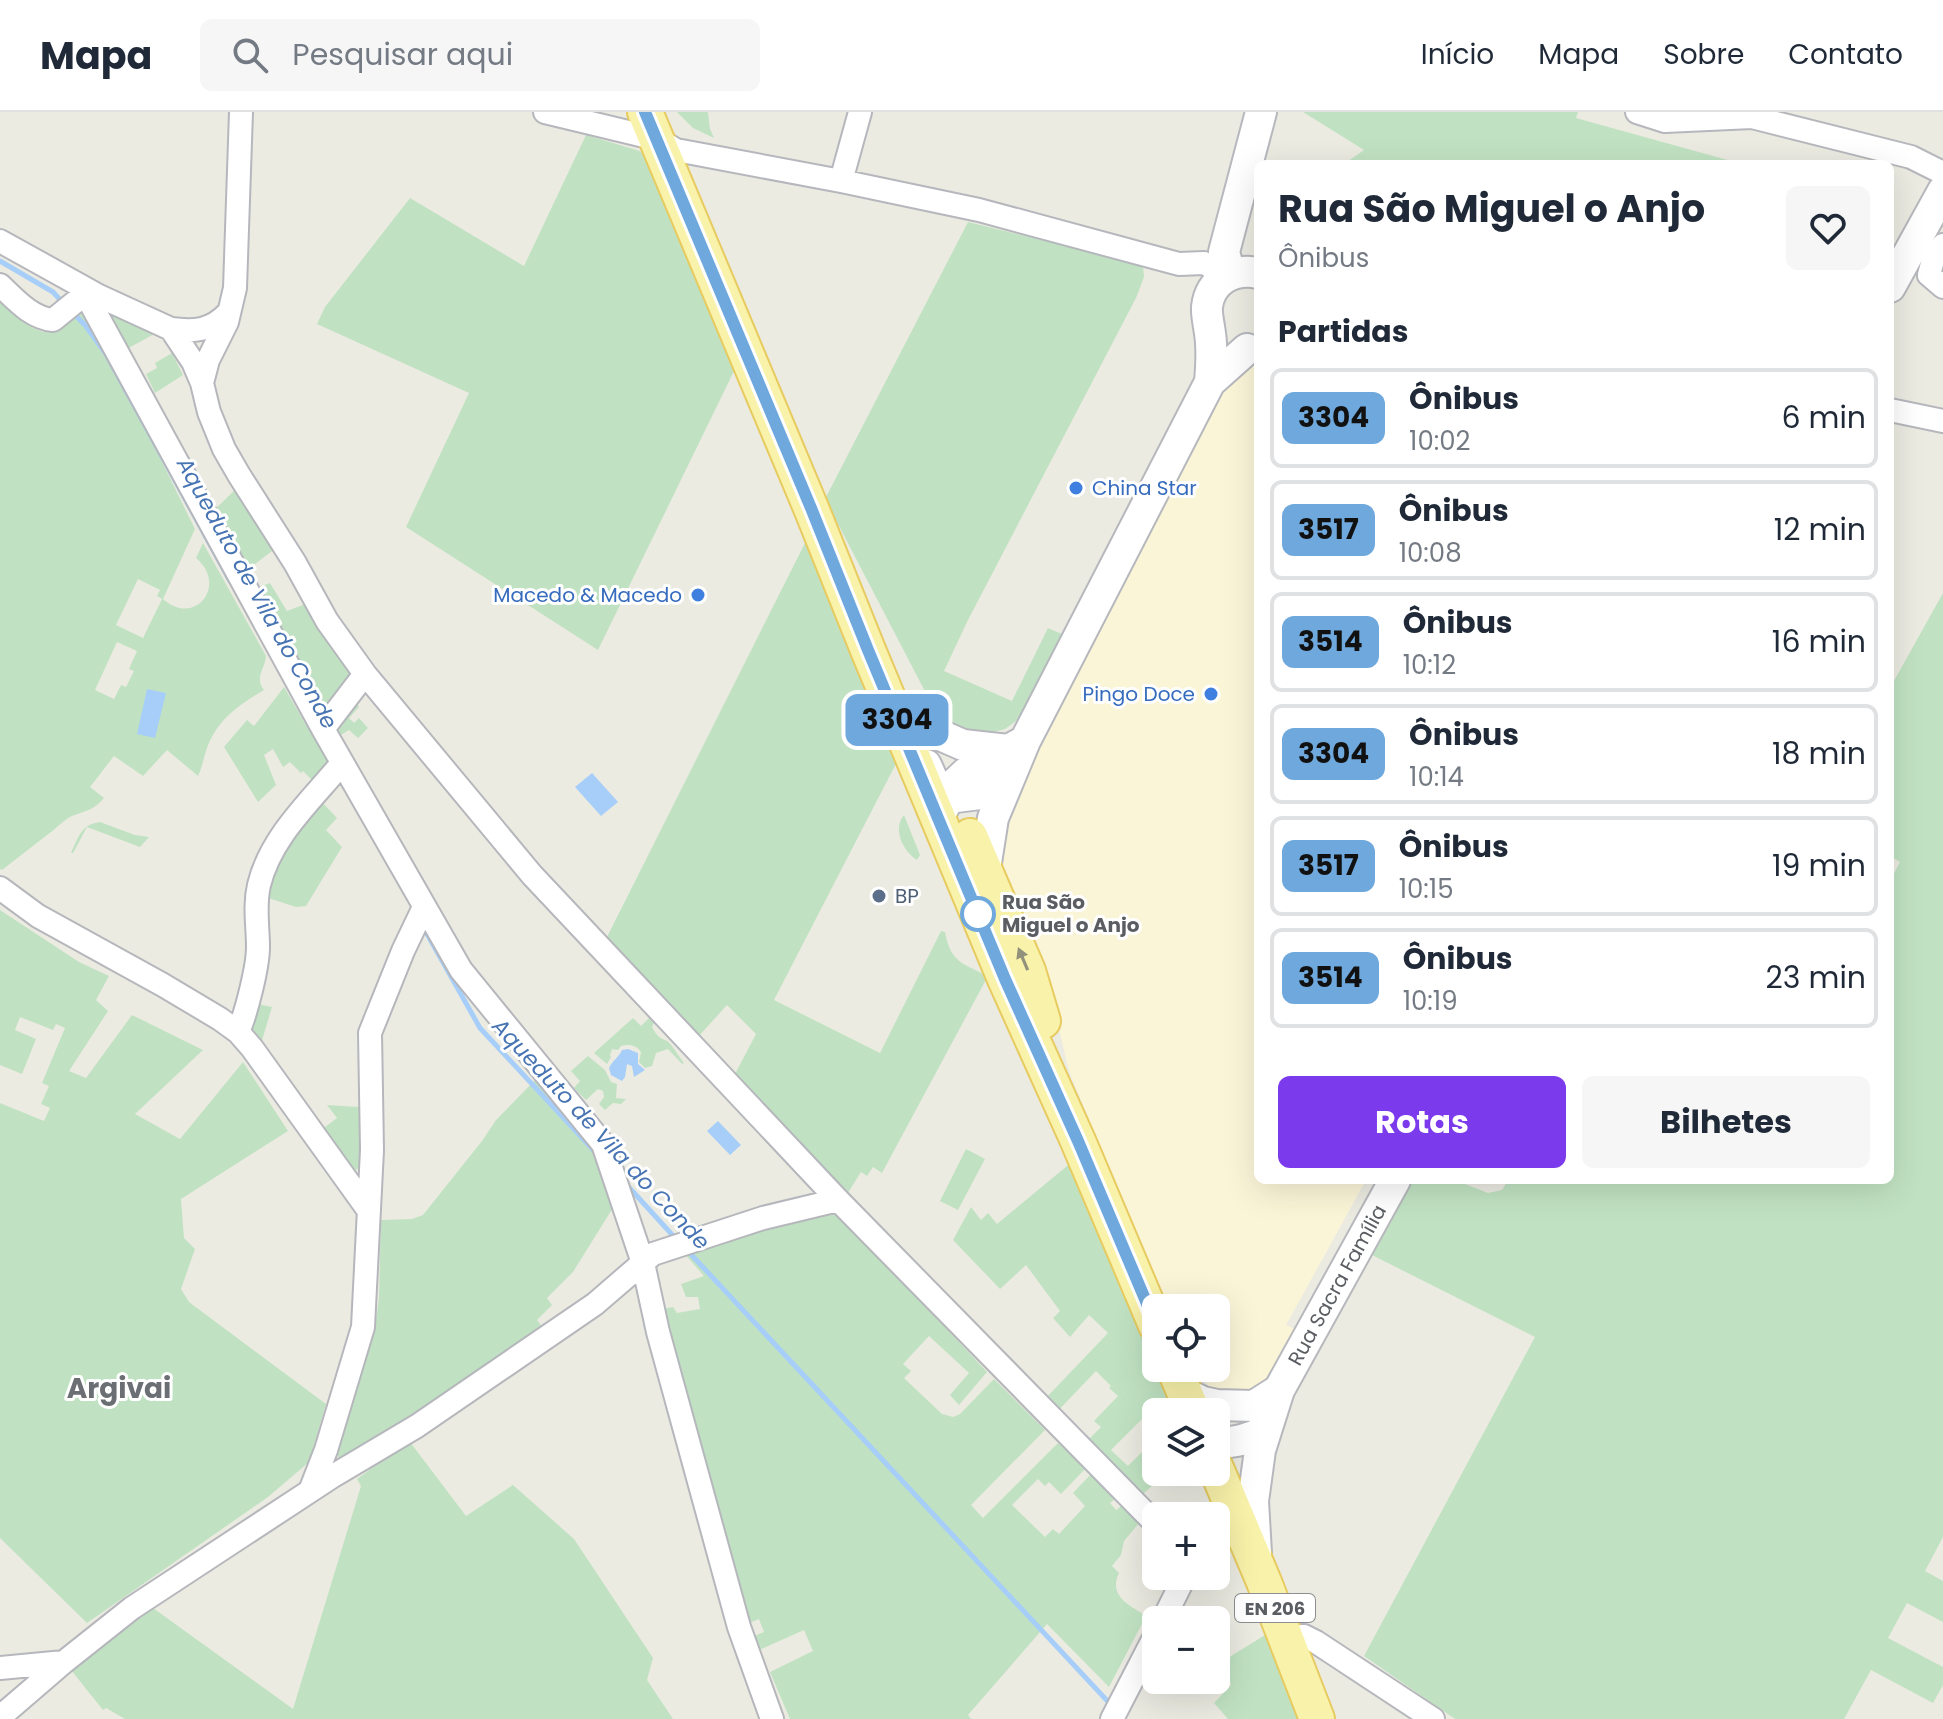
<!DOCTYPE html>
<html lang="pt">
<meta charset="utf-8">
<style>
:root{--surface:#fff;--page:#f6f6f7;--text:#1f2937;--muted:#747a83;--line:#e0e1e3;--accent:#7c3aed}
body{margin:0;font-family:Poppins,sans-serif;background:var(--page);color:var(--text);height:100vh;display:flex;flex-direction:column;font-size:30px;white-space:nowrap}
*{box-sizing:border-box;margin:0}
p{font-size:26px;color:var(--muted)}
.icon{flex:none;width:44px;height:44px;fill:none;stroke:currentColor;stroke-width:2;stroke-linecap:round;stroke-linejoin:round}
.map{position:relative;flex:1;overflow:hidden}
.sheet{position:absolute;left:1254px;top:48px;width:640px;height:1024px;display:flex;flex-direction:column;background:var(--surface);border-radius:12px;box-shadow:0 8px 32px #0002}
.sheet>*{flex:none}
.badge{padding:0 16px;border-radius:12px;font-size:28px;line-height:52px}
.fabs{position:absolute;left:1142px;top:1182px;display:grid;gap:16px}
.fabs a{display:grid;place-items:center;width:88px;height:88px;border-radius:12px;background:var(--surface);box-shadow:0 8px 32px #0002;font-size:40px}
.map>.badge{position:absolute;translate:-50% -50%;box-shadow:0 0 0 4px #fff}
h2{padding:0 24px;font-size:30px;line-height:72px}
.round{display:grid;place-items:center;flex:none;width:84px;height:84px;border-radius:12px;background:var(--page)}
.overview{display:flex;align-items:center;justify-content:space-between;height:136px;padding:0 24px}
h1{font-size:38px;font-weight:700;line-height:60px}
.cta{display:flex;gap:16px;margin-top:auto;padding:16px 24px}
.cta a{flex:1;height:92px;border-radius:12px;background:var(--accent);color:#fff;font-size:32px;font-weight:700;line-height:92px;text-align:center}
.cta a+a{background:var(--page);color:var(--text)}
ul{padding:0;list-style:none}
li{display:flex;align-items:center;gap:24px;height:100px;margin:0 16px 12px;padding:0 8px;border:4px solid var(--line);border-radius:12px}
li div{flex:1}
li b{display:block;font-size:30px}
li em{font-style:normal}
li .badge{min-width:88px;font-weight:700;text-align:center}
header{display:flex;align-items:center;gap:48px;box-sizing:border-box;height:112px;padding:0 40px;background:var(--surface);border-bottom:2px solid var(--line)}
header strong{font-size:38px}
nav{display:flex;gap:44px;margin-inline-start:auto;font-size:28px}
.search{width:560px;height:72px;background:var(--page);display:flex;align-items:center;gap:20px;box-sizing:border-box;padding:0 28px;border-radius:12px;color:var(--muted);font-size:30px}
.map>svg:first-child{display:block}
.commercial{fill:#fbf5d8}
.green{fill:#c0e2c2;fill-rule:evenodd}
.water{fill:#a6cef9}
.lines{fill:none;stroke-linecap:round;stroke-linejoin:round}
.stream{stroke:#a6cef9;stroke-width:5}
.street-casing{stroke:#b5b7bc;stroke-width:26}
.secondary-casing{stroke:#b6b8bd;stroke-width:34}
.primary-casing{stroke:#e7cb60;stroke-width:38}
.street{stroke:#fff;stroke-width:22}
.secondary{stroke:#fff;stroke-width:30}
.primary{stroke:#f9f2aa;stroke-width:34}
.oneway{fill:#92917b}
.line-casing{stroke:#fff;stroke-width:18}
.line{stroke:#6fa8dc;stroke-width:12}
.shop-dot{fill:#3f7fe0;stroke:#fff;stroke-width:3}
.service-dot{fill:#5c6f8a;stroke:#fff;stroke-width:3}
.stop-dot{fill:#fff;stroke:#6fa8dc;stroke-width:4}
.labels{text-anchor:middle;dominant-baseline:central;stroke-width:6;stroke-linejoin:round;paint-order:stroke}
.shield{fill:#fff;stroke:#8c8e91;stroke-width:2}
.shield-label{font-size:18px;font-weight:bold;fill:#5a5d62}
.shop-label{font-size:20px;fill:#366cbe;stroke:#fff;text-anchor:end}
.service-label{font-size:20px;fill:#4e5e75;stroke:#fff;text-anchor:start}
.stop-label{font-size:20px;font-weight:bold;fill:#5a5d62;stroke:#fff;text-anchor:start}
.street-label{font-size:20px;fill:#5a5d62;stroke:#fff}
.water-label{font-size:22px;font-style:italic;fill:#4774b2;stroke:#fff}
.district-label{font-size:28px;font-weight:bold;fill:#6b6f74;stroke:#fff}
</style>
<header>
<strong>Mapa</strong>
<div class="search"><svg class="icon" aria-label="search" viewBox="0 0 24 24"><circle cx="10" cy="10" r="6"/><path d="M15 15l6 6"/></svg>Pesquisar aqui</div>
<nav><a>Início</a><a>Mapa</a><a>Sobre</a><a>Contato</a></nav>
</header>
<div class="map">
<svg width="1943" height="1607" viewBox="0 0 1943 1607">
<rect width="100%" height="100%" fill="#ecebe2"/>
<path class="commercial" d="M 1258,253 L 1258,1068 L 1366,1068 L 1286,1213 L 1297,1218 L 1267,1268 L 1242,1282 L 1212,1277 L 1193,1258 L 1192,1256 L 1216,1256 L 1216,1196 L 1167,1196 L 1069,959 L 1053,892 L 1002,760 L 1002,720 L 1014,686 L 1224,273 L 1252,254 Z"/>
<path class="green" d="M 677,0 L 708,0 L 710,17 L 714,26 L 693,16 Z
M 1303,0 L 1578,0 L 1576,6 L 1742,52 L 1344,52 L 1364,38 Z
M 586,23 L 640,39 L 650,46 L 737,253 L 598,538 L 406,415 L 469,281 L 317,212 L 325,195 L 410,86 L 524,154 Z
M 968,110 L 1143,153 L 1144,165 L 1136,186 L 968,508 L 944,559 L 1012,589 L 1048,516 L 1062,522 L 1029,587 L 1016,609 L 1005,617 L 982,623 L 958,618 L 947,609 L 930,589 L 825,387 Z
M 0,183 C 11,197 38,231 59,217 C 66,213 72,204 77,198 L 97,218 L 195,417 L 163,487 C 196,516 228,472 196,446 L 203,431 L 266,544 C 265,557 254,566 264,578 C 237,594 216,609 206,639 C 203,648 202,656 198,664 L 167,638 L 143,664 L 114,644 L 90,675 L 104,686 C 94,698 85,699 72,704 C 63,708 55,718 47,723 C 32,735 17,746 2,758 L 0,757 ZM 138,467 L 160,478 L 157,484 L 162,487 L 143,526 L 116,513 ZM 117,530 L 137,539 L 129,557 L 134,559 L 126,575 L 121,573 L 114,587 L 95,578 Z
M 100,192 L 158,220 L 123,239 Z
M 172,241 L 183,263 L 155,281 L 146,262 L 157,256 L 155,251 Z
M 238,375 L 276,436 L 242,462 L 211,401 Z
M 810,421 L 901,642 L 774,888 L 880,941 L 941,819 L 945,820 C 951,851 962,851 988,864 L 882,1061 L 873,1055 L 867,1064 L 861,1060 L 846,1084 L 734,964 L 756,922 L 727,893 L 698,925 L 605,829 Z
M 270,471 L 287,499 L 308,491 L 355,562 L 327,604 L 252,478 Z
M 1943,481 L 1943,1425 L 1925,1459 L 1943,1469 L 1943,1510 L 1907,1491 L 1888,1526 L 1943,1555 L 1943,1573 L 1933,1591 L 1871,1558 L 1844,1607 L 1455,1607 L 1364,1544 L 1535,1225 L 1372,1143 L 1413,1068 L 1455,1068 L 1488,1081 L 1502,1078 L 1508,1068 L 1890,1068 L 1890,769 L 1900,750 L 1890,744 L 1890,576 Z
M 284,575 L 331,656 L 315,671 L 303,659 L 301,661 L 290,650 L 283,655 L 273,637 L 264,643 L 276,673 L 258,690 L 224,635 L 247,608 L 254,614 Z
M 351,585 L 359,595 L 349,606 L 354,611 L 359,606 L 368,616 L 358,626 L 349,618 L 339,624 C 335,608 343,598 351,585 Z
M 319,687 L 337,706 L 326,718 L 342,735 L 306,794 L 296,795 L 265,785 L 269,761 Z
M 904,703 L 920,743 L 917,748 C 903,739 892,717 904,703 Z
M 100,710 L 135,723 L 149,725 L 140,735 L 87,715 L 73,741 L 71,741 C 79,725 80,713 100,710 Z
M 0,798 L 79,850 L 109,864 L 96,888 L 108,899 L 69,959 L 86,966 L 132,903 L 203,938 L 135,1002 L 180,1027 L 243,950 L 288,1019 L 181,1087 L 184,1126 L 195,1137 L 181,1177 L 189,1190 L 326,1292 L 309,1350 L 268,1385 L 87,1511 L 0,1426 L 0,991 L 44,1009 L 50,996 L 41,992 L 49,974 L 42,971 L 65,916 L 56,912 L 53,918 L 20,905 L 15,918 L 36,927 L 22,962 L 0,953 Z
M 253,891 L 272,895 L 261,932 L 249,917 Z
M 633,906 L 641,914 L 649,906 L 654,911 L 652,915 C 661,932 664,923 672,934 C 676,939 679,945 684,951 L 682,952 L 668,937 L 656,941 L 652,954 L 645,956 L 639,950 L 641,940 C 636,933 629,932 621,934 L 618,938 L 612,937 L 610,943 L 611,945 L 607,952 L 594,941 Z
M 588,944 L 605,958 L 611,970 L 617,972 L 616,986 L 626,987 L 621,992 L 613,991 L 605,998 L 599,992 L 604,985 L 603,979 L 598,977 L 586,988 L 574,976 L 580,969 L 571,959 Z
M 535,968 L 594,1027 L 616,1091 L 573,1160 L 547,1186 L 552,1193 L 537,1208 L 543,1216 L 347,1349 L 339,1347 L 336,1339 L 375,1215 L 379,1186 L 381,1108 L 412,1107 L 423,1103 L 482,1029 L 496,1008 Z
M 327,993 L 359,995 L 360,1056 L 355,1058 L 348,1057 L 321,1018 L 337,1006 Z
M 966,1037 L 985,1047 L 958,1098 L 940,1089 Z
M 1073,1049 L 1156,1249 L 1156,1256 L 1159,1256 L 1179,1300 L 1156,1300 L 1156,1314 L 1145,1304 L 1111,1338 L 1128,1354 L 1156,1326 L 1156,1360 L 1167,1360 L 1141,1384 L 1086,1330 L 1101,1315 L 1094,1309 L 1118,1284 L 1109,1276 L 1111,1274 L 1096,1259 L 1054,1303 L 1044,1288 L 1108,1221 L 1089,1203 L 1070,1225 L 1053,1206 L 1060,1199 L 1026,1153 L 1000,1177 L 953,1128 L 971,1095 L 981,1108 L 988,1101 L 997,1112 Z
M 814,1100 L 838,1104 L 852,1116 L 987,1260 L 959,1293 L 950,1283 L 969,1261 L 929,1224 L 903,1252 L 911,1259 L 904,1266 L 942,1302 L 953,1305 L 960,1302 L 994,1267 L 1045,1318 L 971,1393 L 983,1406 L 1058,1331 L 1086,1356 L 1061,1382 L 1049,1370 L 1045,1374 L 1038,1367 L 1012,1393 L 1045,1425 L 1053,1417 L 1059,1422 L 1085,1394 L 1073,1381 L 1091,1362 L 1116,1386 L 1110,1391 L 1116,1398 L 1123,1393 L 1140,1410 L 1124,1429 L 1121,1443 L 1112,1454 L 1119,1461 C 1108,1484 1129,1493 1146,1504 L 1109,1575 L 1047,1512 L 968,1603 L 971,1607 L 790,1607 L 770,1560 L 813,1539 L 804,1518 L 759,1538 L 752,1525 L 764,1520 L 759,1507 L 747,1512 L 662,1197 L 673,1195 L 677,1201 L 700,1197 L 698,1185 L 686,1185 L 681,1172 L 704,1164 L 683,1140 Z
M 407,1330 L 410,1330 L 466,1404 L 513,1373 L 574,1427 L 653,1546 L 647,1568 L 673,1607 L 125,1607 L 106,1596 L 103,1598 L 71,1558 L 153,1496 L 293,1597 L 361,1374 L 357,1367 Z
M 1270,1520 L 1306,1607 L 1228,1607 L 1214,1591 L 1231,1573 L 1225,1551 L 1231,1544 Z"/>
<path class="water" d="M 147,577 L 166,581 L 155,626 L 137,622 Z
M 592,661 L 618,690 L 601,704 L 575,675 Z
M 628,937 L 638,941 L 638,952 L 645,958 L 634,965 L 632,954 L 627,952 L 625,965 L 622,969 L 611,963 L 609,956 C 612,949 619,945 622,938 Z
M 718,1009 L 741,1033 L 730,1043 L 707,1019 Z"/>
<g class="lines">
<path class="stream" d="M 0,149 L 53,180 L 64,192
M 71,199 L 85,213 L 106,242 L 230,469
M 422,813 L 480,916 L 597,1042
M 626,1072 L 676,1127
M 686,1137 L 1113,1595"/>
<defs>
<path id="street" d="M 545,0 L 657,27 L 676,38 L 841,69 L 979,98 L 1179,152 L 1204,151 L 1227,164
M 1637,0 L 1665,9 L 1752,5 L 1911,45 L 1943,61
M 841,69 L 860,0
M 0,129 L 99,184 L 171,217 L 193,250 L 202,271 L 209,300 L 224,337 L 239,363 L 295,451 L 327,509 L 365,562 L 532,763 L 838,1088 L 1156,1412
M 1943,133 L 1934,144 L 1929,163 L 1943,175
M 0,173 C 15,187 31,206 53,208 L 85,182
M 81,174 L 323,617 L 461,858 L 603,1032 L 643,1151 L 658,1220 L 739,1515 L 772,1607
M 171,217 C 194,220 211,219 228,201
M 202,271 L 208,248 L 227,210 L 235,176 L 241,0
M 1890,298 L 1943,309
M 323,617 L 365,562
M 0,776 L 38,804 L 163,873 L 220,907 L 238,920 L 252,936 L 369,1099
M 238,920 C 246,902 258,855 258,835 C 258,815 254,794 259,773 C 271,724 311,689 342,651
M 310,1379 L 326,1338 L 363,1215 L 372,1038 L 370,921 L 403,839 L 424,795
M 1163,1508 L 1185,1464
M 1286,1525 L 1304,1524 L 1316,1530 L 1433,1607
M 0,1556 L 64,1550
M 0,1605 L 64,1550 L 132,1496 L 333,1364 L 417,1314 L 595,1192 L 653,1142 L 763,1106 L 838,1088
M 1112,1607 L 1156,1522"/>
<path id="secondary" d="M 1230,162 L 1224,140 L 1261,0
M 1890,175 L 1943,79
M 1210,270 C 1211,258 1212,245 1211,232 C 1211,221 1206,204 1207,195 C 1210,168 1234,156 1258,161
M 924,616 L 963,633 L 1008,638
M 926,653 L 934,671 L 948,686 L 980,682 L 1007,669
M 944,695 L 947,679 L 966,661 L 1025,629
M 985,757 L 993,706 L 1025,629 L 1210,270 L 1247,237
M 1184,1281 L 1203,1290 L 1217,1293 L 1254,1294 L 1279,1278
M 1216,1331 C 1235,1330 1249,1328 1266,1318
M 1256,1441 L 1253,1389 L 1260,1338 L 1279,1278 L 1395,1068"/>
<path id="primary" d="M 645,0 L 811,396 L 868,538 L 1005,867 L 1078,1029 L 1156,1213
M 970,724 L 1028,859 L 1043,909
M 1174,1256 L 1193,1300
M 1216,1356 L 1264,1470 L 1317,1607"/>
</defs>
<use href="#street" class="street-casing"/>
<use href="#secondary" class="secondary-casing"/>
<use href="#primary" class="primary-casing"/>
<use href="#street" class="street"/>
<use href="#secondary" class="secondary"/>
<use href="#primary" class="primary"/>
</g>
<defs><path id="oneway-solid" d="M-6-.8H1V-3.2L6.5 0L1 3.2V.8H-6Z" transform="scale(2)"/></defs>
<use class="oneway" href="#oneway-solid" transform="translate(1023 847) rotate(-113)"/>
<g class="lines">
<defs>
<path id="line" d="M 645,0 L 811,396 L 868,538 L 1005,867 L 1078,1029 L 1156,1213"/>
</defs>
<use href="#line" class="line-casing"/>
<use href="#line" class="line"/>
</g>
<g class="shop-dot">
<circle cx="1076" cy="376" r="8"/>
<circle cx="698" cy="483" r="8"/>
<circle cx="1211" cy="582" r="8"/>
</g>
<circle class="service-dot" cx="879" cy="784" r="8"/>
<circle class="stop-dot" cx="978" cy="802" r="16"/>
<g class="labels">
<rect class="shield" x="1235" y="1482" width="80" height="28" rx="6"/>
<g class="shield-label">
<text x="1275" y="1496">EN 206</text>
</g>
<g class="shop-label">
<text x="1092" y="376" text-anchor="start">China Star</text>
<text x="682" y="483">Macedo &amp; Macedo</text>
<text x="1195" y="582">Pingo Doce</text>
</g>
<g class="service-label">
<text x="895" y="784">BP</text>
</g>
<g class="stop-label">
<text x="1002" y="790">Rua São<tspan x="1002" dy="23">Miguel o Anjo</tspan></text>
</g>
<g class="street-label">
<text transform="translate(1337 1173) rotate(-61)">Rua Sacra Família</text>
</g>
<g class="water-label">
<text transform="translate(257 481) rotate(61)">Aqueduto de Vila do Conde</text>
<text transform="translate(601 1022) rotate(47)">Aqueduto de Vila do Conde</text>
</g>
<g class="district-label">
<text x="119" y="1276">Argivai</text>
</g>
</g>
</svg>
<div class="fabs">
<a><svg class="icon" aria-label="locate" viewBox="0 0 24 24"><circle cx="12" cy="12" r="6"/><path d="M12 2v4M12 18v4M2 12h4M18 12h4"/></svg></a>
<a><svg class="icon" aria-label="layers" viewBox="0 0 24 24"><path d="M12 4l9 5-9 5-9-5zM3 14l9 5 9-5"/></svg></a>
<a>+</a>
<a>−</a>
</div>
<b class="badge" style="left:897px;top:608px;background:#6fa8dc;color:#111">3304</b>
<section class="sheet">
<div class="overview"><div><h1>Rua São Miguel o Anjo</h1><p>Ônibus</p></div><a class="round"><svg class="icon" aria-label="heart" viewBox="0 0 24 24"><path d="M12 20l-8-8c-3-5 5-10 8-4 3-6 11-1 8 4z"/></svg></a></div>
<h2>Partidas</h2>
<ul>
<li><span class="badge" style="background:#6fa8dc;color:#111">3304</span><div><b>Ônibus</b><p>10:02</p></div><em>6 min</em></li>
<li><span class="badge" style="background:#6fa8dc;color:#111">3517</span><div><b>Ônibus</b><p>10:08</p></div><em>12 min</em></li>
<li><span class="badge" style="background:#6fa8dc;color:#111">3514</span><div><b>Ônibus</b><p>10:12</p></div><em>16 min</em></li>
<li><span class="badge" style="background:#6fa8dc;color:#111">3304</span><div><b>Ônibus</b><p>10:14</p></div><em>18 min</em></li>
<li><span class="badge" style="background:#6fa8dc;color:#111">3517</span><div><b>Ônibus</b><p>10:15</p></div><em>19 min</em></li>
<li><span class="badge" style="background:#6fa8dc;color:#111">3514</span><div><b>Ônibus</b><p>10:19</p></div><em>23 min</em></li>
</ul>
<div class="cta"><a>Rotas</a><a>Bilhetes</a></div>
</section>
</div>
